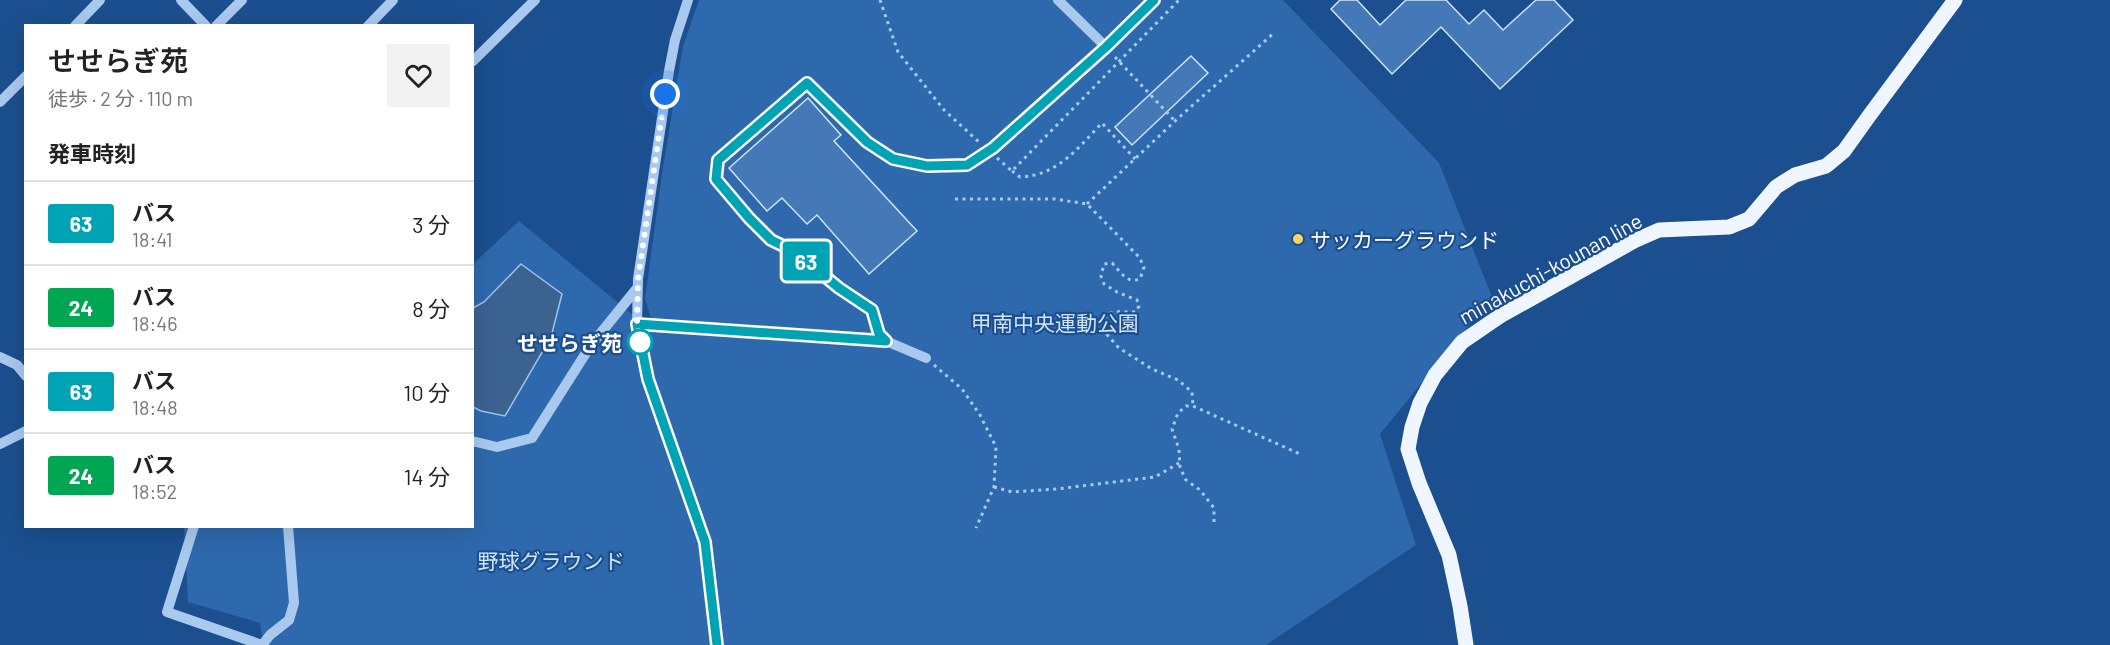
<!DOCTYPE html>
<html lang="ja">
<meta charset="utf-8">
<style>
:root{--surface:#fff;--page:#f2f2f2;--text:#222;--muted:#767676;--line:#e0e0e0}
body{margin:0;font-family:Barlow,"Noto Sans JP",sans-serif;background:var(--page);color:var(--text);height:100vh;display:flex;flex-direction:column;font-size:22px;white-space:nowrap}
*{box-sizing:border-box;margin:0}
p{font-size:20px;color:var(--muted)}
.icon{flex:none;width:33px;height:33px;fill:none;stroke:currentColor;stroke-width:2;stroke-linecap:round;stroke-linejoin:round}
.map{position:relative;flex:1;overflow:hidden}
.side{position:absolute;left:24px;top:24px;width:450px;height:504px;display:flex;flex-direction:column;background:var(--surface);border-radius:0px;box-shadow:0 6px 24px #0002}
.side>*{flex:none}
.badge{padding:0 12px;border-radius:4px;font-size:21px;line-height:39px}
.you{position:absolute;width:30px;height:30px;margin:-15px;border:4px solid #fff;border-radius:50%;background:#1a73e8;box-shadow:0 0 0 9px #1a73e833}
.map>.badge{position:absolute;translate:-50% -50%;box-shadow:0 0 0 3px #fff}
h2{padding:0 24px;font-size:22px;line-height:54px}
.round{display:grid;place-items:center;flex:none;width:63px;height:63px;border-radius:0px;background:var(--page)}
.overview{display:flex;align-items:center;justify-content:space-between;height:102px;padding:0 24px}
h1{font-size:28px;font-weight:600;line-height:45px}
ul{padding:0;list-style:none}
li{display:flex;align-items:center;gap:18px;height:84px;padding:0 24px;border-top:2px solid var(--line)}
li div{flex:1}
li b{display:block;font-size:22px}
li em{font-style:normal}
li .badge{min-width:66px;font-weight:700;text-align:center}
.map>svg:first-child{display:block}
.green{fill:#2e69ad}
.water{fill:#3c6290;stroke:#9cc4f0;stroke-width:1.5}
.building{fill:#4478b7;stroke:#cfe3fa;stroke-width:1.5}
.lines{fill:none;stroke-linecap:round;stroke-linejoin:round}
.path{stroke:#a9c9ee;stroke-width:3;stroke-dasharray:3 4.5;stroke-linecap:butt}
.minor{stroke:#a9c9ee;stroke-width:10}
.major{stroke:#f0f6ff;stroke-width:15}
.line-casing{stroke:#fff;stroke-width:14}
.line{stroke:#00a3b4;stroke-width:9}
.walk{stroke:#fff;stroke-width:6;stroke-dasharray:0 10.8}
.poi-dot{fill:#ffd166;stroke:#1b4f8f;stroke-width:2}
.stop-dot{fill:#fff;stroke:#00a3b4;stroke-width:3}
.labels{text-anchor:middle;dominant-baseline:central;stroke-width:4.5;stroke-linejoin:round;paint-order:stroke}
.poi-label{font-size:21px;fill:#fff;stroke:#1b4f8f;text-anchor:start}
.street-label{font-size:21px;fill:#fff;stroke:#1b4f8f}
.park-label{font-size:21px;fill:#cfe3fa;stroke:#1b4f8f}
.stop-label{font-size:21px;font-weight:bold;fill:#fff;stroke:#1b4f8f;text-anchor:end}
</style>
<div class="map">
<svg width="2110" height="645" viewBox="0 0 2110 645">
<rect width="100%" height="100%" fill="#1b4f8f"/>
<path class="green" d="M 699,0 L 1283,0 L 1439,163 L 1492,297 L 1380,434 L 1416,545 L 1266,645 L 263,645 L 260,623 L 188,602 L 184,527 L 472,526 L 473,264 L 519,221 L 656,334 L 645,299 L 662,174 L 683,46 Z"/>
<path class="water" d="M 521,264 L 562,294 L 551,337 L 505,416 L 481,411 L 473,407 L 473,308 L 484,302 Z"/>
<path class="building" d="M 1340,0 L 1357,0 L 1380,25 L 1406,0 L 1446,0 L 1469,24 L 1484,10 L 1503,30 L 1536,0 L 1554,0 L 1573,20 L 1500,89 L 1441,27 L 1392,74 L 1331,9 Z
M 1191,56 L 1208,73 L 1132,145 L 1115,127 Z
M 808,98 L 841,135 L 834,141 L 917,231 L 869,274 L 817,215 L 807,224 L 782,198 L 767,211 L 729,168 Z"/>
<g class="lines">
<path class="path" d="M 880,0 L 898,52 L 944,110 L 979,142
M 1115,57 L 1175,121
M 997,158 L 1012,171 L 1179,0
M 1012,171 L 1020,177 C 1057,176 1078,148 1102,123 L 1135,159
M 955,199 L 1055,199 L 1087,204 L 1139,257 L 1144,267 L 1140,279 C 1126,284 1121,272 1112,263 L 1104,264 L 1101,276 L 1104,284 L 1117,292 L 1137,300 L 1139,306 L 1136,312 C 1118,313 1108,306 1100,327 L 1119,348 L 1152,369 L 1178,380 L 1192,392 L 1193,406
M 1087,204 L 1175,121 L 1274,33
M 934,365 L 962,389 L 980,415 L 996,447 L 994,487 L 976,528
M 994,487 L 1012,492 L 1057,489 L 1122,481 L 1155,477 L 1179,463
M 1214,522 L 1214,508 L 1200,490 L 1186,480 L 1184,476 L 1180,467 L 1179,449 L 1172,429 L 1178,413 L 1186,406 L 1193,406 L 1300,454"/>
<path class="minor" d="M 181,0 L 206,26
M 688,0 L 675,40 L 669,71 L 638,279 L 637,324 L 649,379 L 705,542 L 717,645
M 1058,0 L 1106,47
M 75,26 L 100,0
M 216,26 L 242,0
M 368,26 L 393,0
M 472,62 L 535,0
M 0,102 L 26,76
M 637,324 L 886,341 L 926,358
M 886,341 L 879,334 L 872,310 L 839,288 L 794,251 L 771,240 L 749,218 L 716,179 L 718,160 L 807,83 L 867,142 L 893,159 L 927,167 L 967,165 L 993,148 L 1106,47 L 1153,0
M 0,357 L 17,365 L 26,376
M 472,441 L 497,447 L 532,438 L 591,345 L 638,287
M 0,444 L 26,431
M 194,526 L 167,612 L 262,645
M 262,645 L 270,635 L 289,620 L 294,603 L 288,526"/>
<path class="major" d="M 1466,645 L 1460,606 L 1449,555 L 1419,483 L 1408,449 L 1412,427 L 1420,403 L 1435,375 L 1462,342 L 1500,316 L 1634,241 L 1659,230 L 1729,227 L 1749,219 L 1776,187 L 1795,175 L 1826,166 L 1844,151 L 1869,116 L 1955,0"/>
</g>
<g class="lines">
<defs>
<path id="line" d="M 717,645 L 705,542 L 648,379 L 637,324 L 886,341 L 879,334 L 872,310 L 839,288 L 794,251 L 771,240 L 749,218 L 716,179 L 718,160 L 807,83 L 867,142 L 893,159 L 927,166 L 967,165 L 993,148 L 1106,47 L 1154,0"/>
</defs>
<use href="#line" class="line-casing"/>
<use href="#line" class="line"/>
<path class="walk" d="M 640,342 L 637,324 L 638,279 L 665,94"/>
</g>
<circle class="poi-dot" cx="1298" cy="239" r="6"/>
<circle class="stop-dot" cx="640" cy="342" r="12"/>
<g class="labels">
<g class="poi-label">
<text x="1310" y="239">サッカーグラウンド</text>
</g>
<g class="street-label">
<text transform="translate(1550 268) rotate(-29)">minakuchi-kounan line</text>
</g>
<g class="park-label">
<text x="1055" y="322">甲南中央運動公園</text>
<text x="551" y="560">野球グラウンド</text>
</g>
<g class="stop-label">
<text x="622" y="342">せせらぎ苑</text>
</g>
</g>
</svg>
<div class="you" style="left:665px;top:94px"></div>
<b class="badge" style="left:806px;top:261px;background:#00a3b4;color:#fff">63</b>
<section class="side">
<div class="overview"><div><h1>せせらぎ苑</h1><p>徒歩 · 2 分 · 110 m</p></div><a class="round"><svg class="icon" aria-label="heart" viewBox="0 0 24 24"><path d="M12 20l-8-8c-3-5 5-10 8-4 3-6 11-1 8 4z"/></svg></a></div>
<h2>発車時刻</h2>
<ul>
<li><span class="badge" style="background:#00a3b4;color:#fff">63</span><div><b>バス</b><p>18:41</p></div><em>3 分</em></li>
<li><span class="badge" style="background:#00a651;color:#fff">24</span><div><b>バス</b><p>18:46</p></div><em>8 分</em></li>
<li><span class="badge" style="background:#00a3b4;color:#fff">63</span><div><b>バス</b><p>18:48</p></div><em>10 分</em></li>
<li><span class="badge" style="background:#00a651;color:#fff">24</span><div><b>バス</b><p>18:52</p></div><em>14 分</em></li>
</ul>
</section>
</div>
